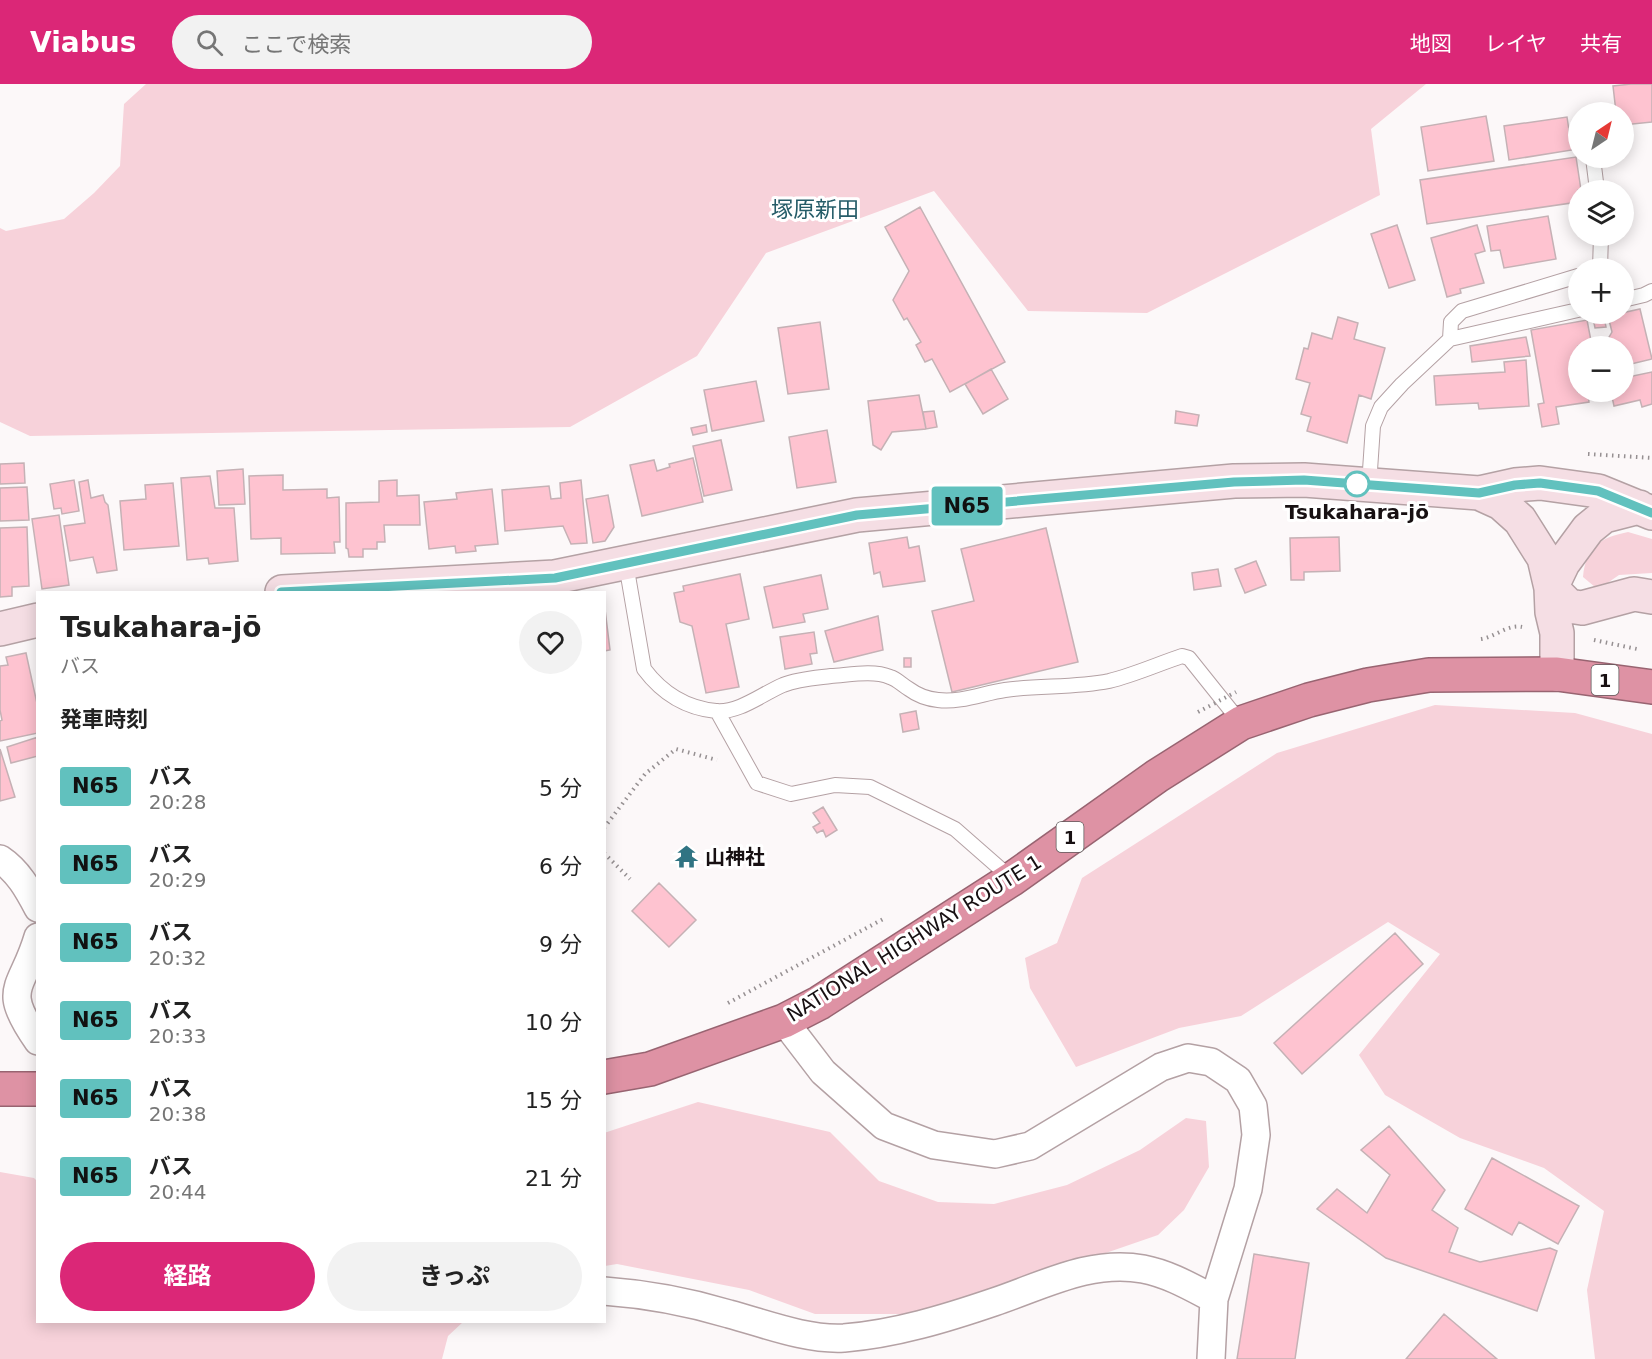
<!DOCTYPE html>
<html lang="ja">
<meta charset="utf-8">
<style>
:root{--surface:#fff;--page:#f2f2f2;--text:#222;--muted:#767676;--accent:#db2777}
body{margin:0;font-family:"DejaVu Sans","Noto Sans JP",sans-serif;background:var(--page);color:var(--text);height:100vh;display:flex;flex-direction:column;font-size:22px;white-space:nowrap}
*{box-sizing:border-box;margin:0}
p{font-size:20px;color:var(--muted)}
.icon{flex:none;width:33px;height:33px;fill:none;stroke:currentColor;stroke-width:2;stroke-linecap:round;stroke-linejoin:round}
.map{position:relative;flex:1;overflow:hidden}
.side{position:absolute;left:36px;top:507px;width:570px;height:732px;display:flex;flex-direction:column;background:var(--surface);border-radius:0px;box-shadow:0 3px 15px #0003}
.side>*{flex:none}
.badge{padding:0 12px;border-radius:4px;font-size:21px;line-height:39px}
.needle{width:39px;rotate:35deg}
.controls{position:absolute;left:1568px;top:18px;display:grid;gap:12px}
.controls a{display:grid;place-items:center;width:66px;height:66px;border-radius:50%;background:var(--surface);box-shadow:0 3px 15px #0003;font-size:30px}
.map>.badge{position:absolute;translate:-50% -50%;box-shadow:0 0 0 3px #fff}
h2{padding:0 24px;font-size:22px;line-height:54px}
.round{display:grid;place-items:center;flex:none;width:63px;height:63px;border-radius:32px;background:var(--page)}
.summary{display:flex;align-items:center;justify-content:space-between;height:102px;padding:0 24px}
h1{font-size:28px;font-weight:700;line-height:45px}
.primary-button{display:flex;gap:12px;margin-top:auto;padding:12px 24px}
.primary-button a{flex:1;height:69px;border-radius:36px;background:var(--accent);color:#fff;font-size:24px;font-weight:700;line-height:69px;text-align:center}
.primary-button a+a{background:var(--page);color:var(--text)}
ul{padding:0;list-style:none}
li{display:flex;align-items:center;gap:18px;height:78px;padding:0 24px}
li div{flex:1}
li b{display:block;font-size:22px}
li em{font-style:normal}
li .badge{min-width:66px;font-weight:700;text-align:center}
header{display:flex;align-items:center;gap:36px;box-sizing:border-box;height:84px;padding:0 30px;background:var(--accent);color:#fff}
header strong{font-size:28px}
nav{display:flex;gap:33px;margin-inline-start:auto;font-size:21px}
.search{width:420px;height:54px;background:var(--page);display:flex;align-items:center;gap:15px;box-sizing:border-box;padding:0 21px;border-radius:33px;color:var(--muted);font-size:22px}
.map>svg:first-child{display:block}
.green{fill:#f7d2da}
.building{fill:#fec3d0;stroke:#c5b1b5;stroke-width:1.5}
.lines{fill:none;stroke-linecap:round;stroke-linejoin:round}
.lane-casing{stroke:#b4a1a4;stroke-width:16}
.street-casing{stroke:#b4a1a4;stroke-width:30}
.secondary-casing{stroke:#b4a1a4;stroke-width:36}
.highway-casing{stroke:#986471;stroke-width:36}
.path{stroke:#969092;stroke-width:4;stroke-dasharray:1.5 4.5;stroke-linecap:butt}
.lane{stroke:#fff;stroke-width:14}
.street{stroke:#fff;stroke-width:27}
.secondary{stroke:#f5dee4;stroke-width:33}
.highway{stroke:#de92a4;stroke-width:33}
.path-bridge{stroke:#969092;stroke-width:4;stroke-dasharray:1.5 4.5;stroke-linecap:butt}
.line-casing{stroke:#fff;stroke-width:14}
.line{stroke:#61c1be;stroke-width:9}
.stop-dot{fill:#fff;stroke:#61c1be;stroke-width:3}
.labels{text-anchor:middle;dominant-baseline:central;stroke-width:6;stroke-linejoin:round;paint-order:stroke}
.shield{fill:#fff;stroke:#5d5859;stroke-width:1.5}
.shield-label{font-size:18px;font-weight:bold;fill:#171012}
.stop-label{font-size:20px;font-weight:bold;fill:#171012;stroke:#fff}
.poi-label{font-size:20px;font-weight:bold;fill:#171012;stroke:#fff;text-anchor:start}
.street-label{font-size:20px;fill:#171012;stroke:#fff}
.quarter-label{font-size:22px;fill:#255c68;stroke:#fff}
</style>
<header>
<strong>Viabus</strong>
<div class="search"><svg class="icon" aria-label="search" viewBox="0 0 24 24"><circle cx="10" cy="10" r="6"/><path d="M15 15l6 6"/></svg>ここで検索</div>
<nav><a>地図</a><a>レイヤ</a><a>共有</a></nav>
</header>
<div class="map">
<svg width="1652" height="1275" viewBox="0 0 1652 1275">
<rect width="100%" height="100%" fill="#fcf8f9"/>
<path class="green" d="M 146,0 L 1426,0 L 1371,45 L 1380,111 L 1147,229 L 1028,227 L 934,107 L 766,169 L 697,272 L 570,343 L 30,352 L 0,338 L 0,144 L 6,147 L 64,135 L 94,109 L 120,82 L 124,20 Z
M 1628,448 L 1652,455 L 1652,489 L 1619,491 L 1606,500 L 1595,503 L 1583,493 C 1586,463 1599,454 1628,448 Z
M 1435,621 L 1575,629 L 1652,650 L 1652,1275 L 1595,1275 L 1587,1206 L 1604,1127 L 1544,1084 L 1460,1054 L 1385,1011 L 1359,971 L 1440,870 L 1388,838 L 1241,932 L 1179,944 L 1076,983 L 1030,904 L 1025,874 L 1057,859 L 1082,794 L 1277,669 Z
M 698,1018 L 830,1048 L 879,1097 L 938,1118 L 994,1120 L 1067,1101 L 1140,1066 L 1186,1034 L 1206,1037 L 1209,1083 L 1184,1126 L 1158,1151 L 929,1230 L 815,1230 L 749,1206 L 617,1180 L 605,1182 L 604,1049 Z
M 0,1088 L 34,1094 L 37,1097 L 38,1238 L 463,1238 L 448,1252 L 442,1275 L 0,1275 Z"/>
<path class="building" d="M 1631,0 L 1652,0 L 1652,38 L 1623,41 L 1623,28 L 1616,28 L 1613,2 Z
M 1486,32 L 1494,77 L 1428,87 L 1421,43 Z
M 1567,33 L 1572,66 L 1509,76 L 1504,42 Z
M 1576,73 L 1581,106 L 1578,106 L 1578,118 L 1427,140 L 1420,96 Z
M 920,123 L 1005,278 L 950,308 L 932,275 L 925,278 L 916,261 L 921,258 L 907,234 L 904,236 L 893,216 L 909,187 L 885,143 Z
M 1548,132 L 1556,175 L 1504,184 L 1500,166 L 1491,167 L 1487,142 Z
M 1397,141 L 1415,196 L 1389,204 L 1371,150 Z
M 1477,141 L 1485,167 L 1475,170 L 1484,199 L 1460,205 L 1461,209 L 1447,213 L 1431,154 Z
M 1640,225 L 1652,275 L 1627,281 L 1623,278 L 1623,262 L 1609,262 L 1608,255 L 1612,248 L 1608,232 Z
M 1338,233 L 1358,239 L 1354,255 L 1385,264 L 1371,315 L 1359,311 L 1347,359 L 1307,347 L 1311,333 L 1301,330 L 1310,299 L 1296,295 L 1304,264 L 1308,265 L 1312,249 L 1332,255 Z
M 1604,233 L 1606,243 L 1595,244 L 1593,234 Z
M 1587,236 L 1592,262 L 1578,262 L 1578,308 L 1600,308 L 1600,309 L 1588,311 L 1589,318 L 1556,323 L 1559,340 L 1542,343 L 1538,320 L 1544,319 L 1531,246 Z
M 820,238 L 829,305 L 788,310 L 778,244 Z
M 1526,253 L 1530,272 L 1472,278 L 1470,262 Z
M 1526,276 L 1529,322 L 1479,325 L 1478,319 L 1436,321 L 1434,292 L 1505,288 L 1504,278 Z
M 991,285 L 1008,315 L 983,330 L 965,300 Z
M 1652,288 L 1652,320 L 1642,323 L 1640,316 L 1614,322 L 1611,308 L 1623,308 L 1623,294 Z
M 756,297 L 764,337 L 712,347 L 704,306 Z
M 919,311 L 926,345 L 892,348 L 881,366 L 873,361 L 868,317 Z
M 934,327 L 937,343 L 926,345 L 923,328 Z
M 1176,327 L 1199,331 L 1197,342 L 1175,339 Z
M 706,341 L 707,348 L 693,351 L 691,344 Z
M 827,346 L 836,398 L 797,404 L 789,353 Z
M 721,356 L 732,406 L 704,412 L 693,362 Z
M 693,374 L 703,418 L 642,432 L 630,381 L 654,376 L 657,387 L 670,383 L 669,380 Z
M 24,379 L 25,399 L 0,400 L 0,380 Z
M 243,385 L 245,420 L 219,421 L 217,387 Z
M 283,391 L 283,406 L 327,405 L 327,414 L 339,413 L 340,458 L 334,458 L 335,469 L 281,470 L 281,454 L 251,455 L 249,392 Z
M 210,392 L 215,424 L 234,424 L 238,477 L 209,480 L 208,474 L 187,476 L 181,394 Z
M 74,396 L 79,427 L 62,430 L 61,424 L 54,425 L 50,400 Z
M 88,396 L 91,414 L 103,411 L 105,418 L 108,421 L 117,486 L 97,489 L 93,473 L 70,477 L 64,442 L 85,439 L 79,398 Z
M 397,396 L 397,412 L 419,411 L 420,441 L 384,441 L 385,458 L 377,458 L 377,465 L 363,465 L 363,473 L 349,473 L 348,465 L 346,464 L 346,419 L 379,418 L 379,397 Z
M 581,396 L 587,459 L 571,460 L 563,442 L 505,447 L 502,406 L 549,402 L 551,415 L 561,414 L 560,399 Z
M 173,399 L 179,462 L 124,466 L 120,417 L 146,415 L 145,401 Z
M 27,403 L 29,436 L 0,437 L 0,404 Z
M 492,405 L 498,460 L 475,462 L 476,467 L 456,469 L 455,462 L 429,465 L 424,418 L 457,415 L 456,409 Z
M 608,411 L 614,443 L 605,457 L 593,459 L 586,415 Z
M 59,431 L 69,501 L 42,505 L 32,435 Z
M 27,443 L 29,502 L 12,503 L 12,512 L 0,513 L 0,444 Z
M 1046,444 L 1078,578 L 952,608 L 932,527 L 974,517 L 961,465 Z
M 907,453 L 909,464 L 919,462 L 925,497 L 883,503 L 880,488 L 874,490 L 869,459 Z
M 1339,453 L 1340,487 L 1304,488 L 1304,496 L 1291,496 L 1290,454 Z
M 1256,477 L 1266,501 L 1245,509 L 1235,485 Z
M 1218,485 L 1221,502 L 1194,506 L 1192,489 Z
M 740,490 L 749,535 L 726,540 L 739,603 L 706,609 L 692,542 L 680,538 L 674,509 L 684,507 L 683,502 Z
M 821,491 L 828,525 L 803,530 L 805,538 L 773,544 L 764,503 Z
M 604,517 L 610,566 L 604,567 Z
M 878,532 L 883,566 L 834,578 L 825,547 Z
M 814,548 L 817,569 L 810,570 L 812,580 L 785,585 L 780,553 Z
M 26,569 L 38,624 L 38,649 L 0,657 L 0,637 L 2,636 L 0,626 L 0,582 L 8,581 L 6,573 Z
M 904,574 L 911,574 L 911,583 L 904,583 Z
M 916,627 L 919,645 L 903,648 L 900,630 Z
M 38,653 L 38,672 L 11,679 L 7,663 Z
M 0,665 L 15,713 L 0,717 Z
M 823,723 L 837,746 L 826,753 L 823,746 L 817,749 L 813,743 L 820,739 L 813,729 Z
M 659,799 L 696,836 L 669,863 L 632,827 Z
M 1395,849 L 1423,880 L 1302,990 L 1274,959 Z
M 1389,1042 L 1445,1106 L 1432,1126 L 1458,1144 L 1449,1168 L 1480,1178 L 1550,1164 L 1557,1167 L 1537,1227 L 1386,1174 L 1317,1125 L 1337,1105 L 1367,1129 L 1390,1091 L 1361,1066 Z
M 1492,1074 L 1579,1122 L 1558,1160 L 1519,1138 L 1512,1151 L 1465,1125 Z
M 1254,1170 L 1309,1179 L 1295,1275 L 1237,1275 Z
M 1444,1230 L 1497,1275 L 1406,1275 Z"/>
<g class="lines">
<defs>
<path id="lane" d="M 1593,74 L 1597,106
M 1600,184 L 1601,152
M 1623,216 L 1644,211 L 1652,207
M 1450,255 L 1451,238 L 1462,227 L 1578,192
M 1369,401 L 1373,342 L 1381,323 L 1402,300 L 1450,255 L 1578,226
M 626,480 L 644,585 C 662,609 685,624 716,627 C 739,629 762,610 783,601 C 798,595 815,594 831,592 C 849,591 873,586 890,593 C 897,595 902,601 909,605 C 917,611 928,615 938,616 C 960,619 984,609 1005,606 C 1040,601 1075,604 1109,597 C 1134,591 1158,580 1182,572 L 1189,574 L 1241,639
M 717,627 L 757,699 L 791,710 L 835,701 L 870,703 L 955,745 L 1012,795"/>
<path id="street" d="M 0,775 C 18,787 28,805 38,824
M 38,853 C 22,907 0,903 38,957
M 784,937 L 823,988 L 884,1042 L 934,1061 L 995,1070 L 1030,1062 L 1161,983 L 1188,974 L 1211,978 L 1238,996 L 1253,1022 L 1256,1051 L 1248,1105 L 1214,1215 L 1211,1275
M 604,1207 C 646,1210 689,1218 729,1230 C 766,1240 806,1256 844,1254 C 895,1250 947,1234 994,1218 C 1042,1202 1091,1175 1143,1185 C 1169,1190 1191,1203 1214,1215"/>
<path id="secondary" d="M 1479,409 L 1501,419 L 1520,436 L 1544,474 L 1551,504 L 1569,522 L 1582,524 L 1634,510 L 1652,513
M 282,508 L 555,493 L 857,431 L 1234,397 L 1304,396 L 1479,409 L 1515,401 L 1540,399 L 1598,407 L 1652,429
M 0,545 L 38,536
M 1557,590 L 1557,549 L 1552,528 L 1551,504 L 1563,479 L 1588,445 L 1604,432 L 1639,423"/>
<path id="highway" d="M 604,993 L 650,985 L 784,937 L 819,919 L 1012,795 L 1157,692 L 1241,639 L 1309,616 L 1368,601 L 1429,591 L 1557,590 L 1652,603
M 0,1005 L 38,1005"/>
</defs>
<use href="#lane" class="lane-casing"/>
<use href="#street" class="street-casing"/>
<use href="#secondary" class="secondary-casing"/>
<use href="#highway" class="highway-casing"/>
<path class="path" d="M 1588,370 L 1652,374
M 1481,555 C 1495,553 1508,540 1522,543
M 1594,556 L 1637,565
M 604,744 L 645,690 L 676,665 L 717,676
M 604,769 L 630,795
M 728,919 L 885,834"/>
<use href="#lane" class="lane"/>
<use href="#street" class="street"/>
<use href="#secondary" class="secondary"/>
<use href="#highway" class="highway"/>
<path class="path-bridge" d="M 1198,628 L 1236,608"/>
</g>
<g class="lines">
<defs>
<path id="line" d="M 281,508 L 555,494 L 857,431 L 1234,398 L 1304,396 L 1479,409 L 1515,401 L 1540,399 L 1598,407 L 1652,429"/>
</defs>
<use href="#line" class="line-casing"/>
<use href="#line" class="line"/>
</g>
<defs>
<symbol id="temple-bare" viewBox="-9 -9 18 18"><path d="M0-6L5-2H3V0L6.5 2.5H4V6H1.5V3h-3V6H-4V2.5H-6.5L-3 0V-2H-5Z" fill="#307483" stroke="#fff" stroke-width="2.5" paint-order="stroke"/></symbol>
</defs>
<g fill-rule="evenodd">
<use href="#temple-bare" x="670" y="756" width="33" height="33"/>
</g>
<circle class="stop-dot" cx="1357" cy="400" r="12"/>
<g class="labels">
<g class="shield">
<rect x="1591.5" y="581" width="27" height="30" rx="4.5"/>
<rect x="1056.5" y="738" width="27" height="30" rx="4.5"/>
</g>
<g class="shield-label">
<text x="1605" y="596">1</text>
<text x="1070" y="753">1</text>
</g>
<g class="stop-label">
<text x="1357" y="428">Tsukahara-jō</text>
</g>
<g class="poi-label">
<text x="705" y="773">山神社</text>
</g>
<g class="street-label">
<text transform="translate(914 854) rotate(-32)">NATIONAL HIGHWAY ROUTE 1</text>
</g>
<g class="quarter-label">
<text x="815" y="125">塚原新田</text>
</g>
</g>
</svg>
<div class="controls">
<a><svg class="needle" viewBox="-14 -14 28 28"><path d="M0-13l5 13h-10z" fill="#e53935"/><path d="M0 13l5-13h-10z" fill="#767676"/></svg></a>
<a><svg class="icon" aria-label="layers" viewBox="0 0 24 24"><path d="M12 4l9 5-9 5-9-5zM3 14l9 5 9-5"/></svg></a>
<a>+</a>
<a>−</a>
</div>
<b class="badge" style="left:967px;top:422px;background:#61c1be;color:#111">N65</b>
<section class="side">
<div class="summary"><div><h1>Tsukahara-jō</h1><p>バス</p></div><a class="round"><svg class="icon" aria-label="heart" viewBox="0 0 24 24"><path d="M12 20l-8-8c-3-5 5-10 8-4 3-6 11-1 8 4z"/></svg></a></div>
<h2>発車時刻</h2>
<ul>
<li><span class="badge" style="background:#61c1be;color:#111">N65</span><div><b>バス</b><p>20:28</p></div><em>5 分</em></li>
<li><span class="badge" style="background:#61c1be;color:#111">N65</span><div><b>バス</b><p>20:29</p></div><em>6 分</em></li>
<li><span class="badge" style="background:#61c1be;color:#111">N65</span><div><b>バス</b><p>20:32</p></div><em>9 分</em></li>
<li><span class="badge" style="background:#61c1be;color:#111">N65</span><div><b>バス</b><p>20:33</p></div><em>10 分</em></li>
<li><span class="badge" style="background:#61c1be;color:#111">N65</span><div><b>バス</b><p>20:38</p></div><em>15 分</em></li>
<li><span class="badge" style="background:#61c1be;color:#111">N65</span><div><b>バス</b><p>20:44</p></div><em>21 分</em></li>
</ul>
<div class="primary-button"><a>経路</a><a>きっぷ</a></div>
</section>
</div>
